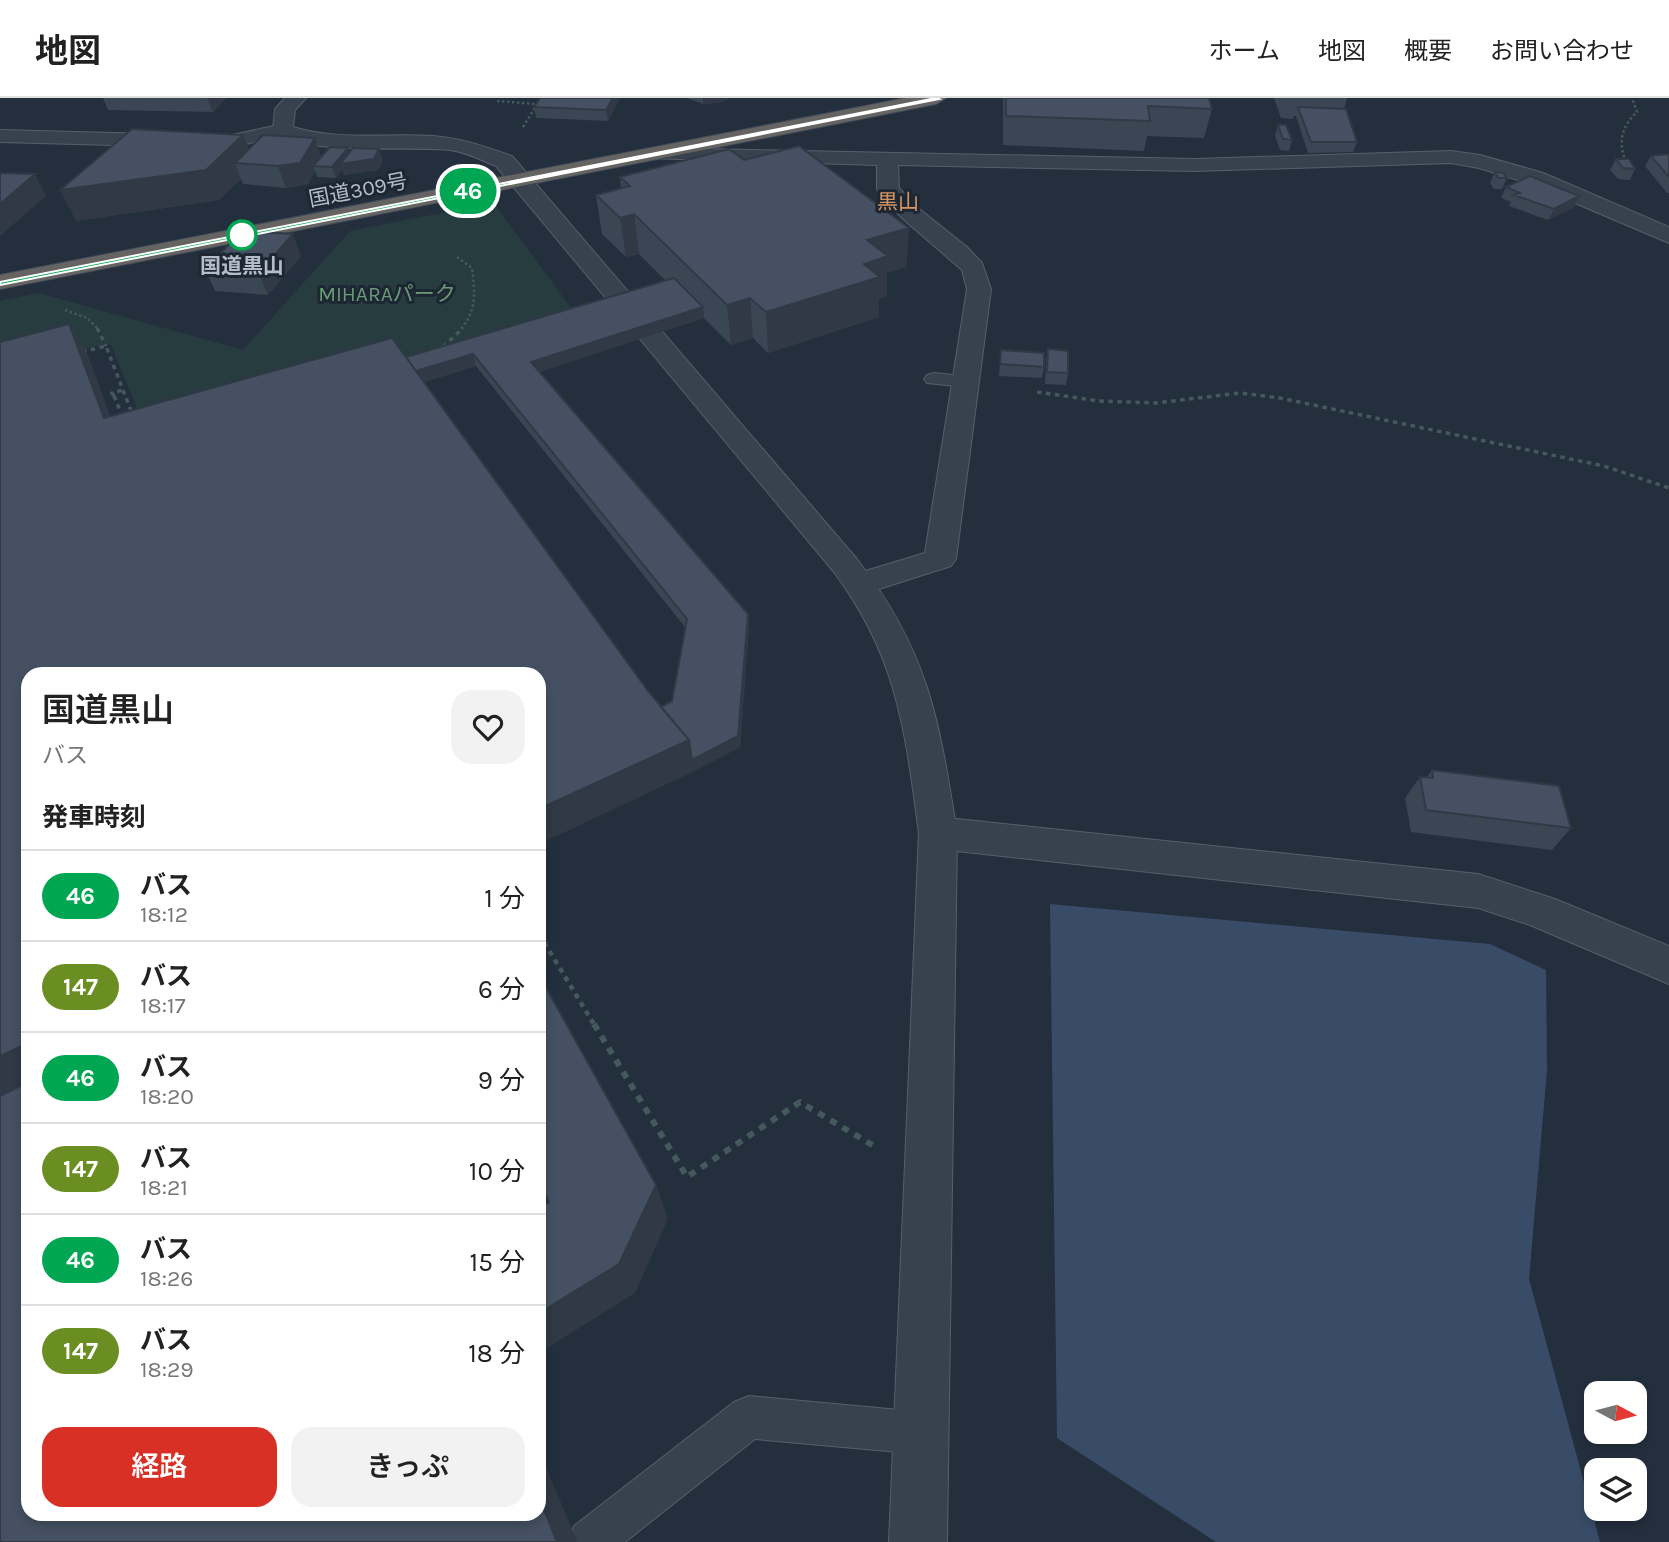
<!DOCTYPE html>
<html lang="ja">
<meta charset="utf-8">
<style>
:root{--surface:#fff;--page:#f2f2f2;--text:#222;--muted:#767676;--line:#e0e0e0;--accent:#d93025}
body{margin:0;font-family:Karla,"Noto Sans JP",sans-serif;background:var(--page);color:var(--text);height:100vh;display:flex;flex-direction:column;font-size:26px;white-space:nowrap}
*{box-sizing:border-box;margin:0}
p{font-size:23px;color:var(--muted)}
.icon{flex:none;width:38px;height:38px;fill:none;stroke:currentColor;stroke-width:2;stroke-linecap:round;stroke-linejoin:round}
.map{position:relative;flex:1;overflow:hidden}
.details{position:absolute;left:21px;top:569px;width:525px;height:854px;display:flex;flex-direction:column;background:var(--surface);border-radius:21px;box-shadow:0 4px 10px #0003}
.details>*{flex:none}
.badge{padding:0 14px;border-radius:23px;font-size:24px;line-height:46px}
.needle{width:46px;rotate:97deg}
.buttons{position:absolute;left:1584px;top:1283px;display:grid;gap:14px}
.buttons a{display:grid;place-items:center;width:63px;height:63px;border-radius:14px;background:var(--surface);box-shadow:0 4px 10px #0003;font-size:35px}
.map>.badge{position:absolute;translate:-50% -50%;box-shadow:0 0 0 4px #fff}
h2{padding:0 21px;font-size:26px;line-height:63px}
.round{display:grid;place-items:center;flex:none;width:74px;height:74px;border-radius:21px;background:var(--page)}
.headline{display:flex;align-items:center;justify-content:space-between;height:119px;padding:0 21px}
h1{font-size:33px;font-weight:600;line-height:52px}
.cta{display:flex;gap:14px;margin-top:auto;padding:14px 21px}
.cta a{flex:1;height:80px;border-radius:21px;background:var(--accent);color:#fff;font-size:28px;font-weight:600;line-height:80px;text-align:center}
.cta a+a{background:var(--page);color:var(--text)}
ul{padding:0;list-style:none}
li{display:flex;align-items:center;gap:21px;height:91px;padding:0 21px;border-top:2px solid var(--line)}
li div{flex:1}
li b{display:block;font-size:26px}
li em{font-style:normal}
li .badge{min-width:77px;font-weight:700;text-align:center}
header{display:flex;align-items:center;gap:42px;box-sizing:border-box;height:98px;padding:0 35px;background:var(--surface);border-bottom:2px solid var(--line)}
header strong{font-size:33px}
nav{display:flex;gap:38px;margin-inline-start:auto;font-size:24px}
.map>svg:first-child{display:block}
.green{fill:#263c3f}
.water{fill:#394c67}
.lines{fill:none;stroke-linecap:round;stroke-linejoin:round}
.service-casing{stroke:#565f6c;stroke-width:2}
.minor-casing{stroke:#565f6c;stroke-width:2}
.tertiary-casing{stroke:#565f6c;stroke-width:2}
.trunk-casing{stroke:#434c59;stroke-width:2}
.path-far3{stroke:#44595c;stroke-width:2.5;stroke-dasharray:2.5 2.5;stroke-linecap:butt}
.path-far2{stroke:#44595c;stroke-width:3.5;stroke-dasharray:4.5 4.5;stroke-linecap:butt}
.path-far1{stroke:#44595c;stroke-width:4.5;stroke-dasharray:5 5;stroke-linecap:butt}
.path{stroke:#44595c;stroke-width:6;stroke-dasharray:7 7;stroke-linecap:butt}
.service{fill:#38414e;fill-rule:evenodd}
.minor{fill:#38414e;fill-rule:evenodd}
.tertiary{fill:#38414e;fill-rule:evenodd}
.trunk{fill:#656462;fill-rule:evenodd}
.path-bridge{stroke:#44595c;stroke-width:3.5;stroke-dasharray:4.5 4.5;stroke-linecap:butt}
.wall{fill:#3b4654;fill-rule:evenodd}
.shaded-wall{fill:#303945}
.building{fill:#455162;stroke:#303945;stroke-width:2}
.line{fill:#00a651;stroke:#fff;stroke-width:2}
.stop-dot{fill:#fff;stroke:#00a651;stroke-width:3.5}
.labels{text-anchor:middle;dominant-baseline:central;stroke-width:6;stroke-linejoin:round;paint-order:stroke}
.far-street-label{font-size:21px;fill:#b4bcc9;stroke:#1d2633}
.far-neighbourhood-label{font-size:21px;fill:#d59563;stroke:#1d2633}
.far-stop-label{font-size:21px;font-weight:bold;fill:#b4bcc9;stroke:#1d2633}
.far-park-label{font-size:21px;fill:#6b9a76;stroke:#1d2633}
</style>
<header>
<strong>地図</strong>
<nav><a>ホーム</a><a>地図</a><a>概要</a><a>お問い合わせ</a></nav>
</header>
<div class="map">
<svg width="1669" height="1444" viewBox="0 0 1669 1444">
<rect width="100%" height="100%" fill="#242f3e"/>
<path class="green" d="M 481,107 L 496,108 L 574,214 L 148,337 L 110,245 L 0,272 L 0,203 L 39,195 L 243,252 L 350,133 Z"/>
<path class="water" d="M 1050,806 L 1490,846 L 1546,872 L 1547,972 L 1529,1181 L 1600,1444 L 1216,1444 L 1057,1340 Z"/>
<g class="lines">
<defs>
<path id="service" d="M 934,275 L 973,279 L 976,283 L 973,287 L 966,289 L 927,285 L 924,281 L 927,277 Z
M 749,1298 L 921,1314 L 936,1320 L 942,1335 L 936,1350 L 921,1356 L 755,1341 L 625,1444 L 568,1444 L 574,1428 L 734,1304 Z"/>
<path id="minor" d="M 283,26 L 290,28 L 293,32 L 290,36 L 228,50 L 0,44 L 0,32 L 228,38 Z
M 654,50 L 1195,61 L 1451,53 L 1480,57 L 1543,75 L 1669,129 L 1669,145 L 1528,85 L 1479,70 L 1451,65 L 1195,73 L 898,67 L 899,90 L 918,110 L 967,149 L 982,165 L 991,191 L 956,461 L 951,468 L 860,497 L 849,494 L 844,486 L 849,478 L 925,455 L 967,191 L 962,172 L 902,120 L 880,96 L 877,91 L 877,67 L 647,60 L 643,56 L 647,52 Z
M 938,719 L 1478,776 L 1555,801 L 1669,848 L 1669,886 L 1530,827 L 1478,810 L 938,751 L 924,746 L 919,735 L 924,724 Z"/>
<path id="tertiary" d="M 285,0 L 306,0 L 295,12 L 293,29 C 339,43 386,35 433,38 C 461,40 486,49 512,58 L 856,460 C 929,553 939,622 957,735 L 947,1444 L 889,1444 L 919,735 C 905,633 898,560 834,474 L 496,68 C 481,62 466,54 450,52 C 415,48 292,58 273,32 L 275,11 Z"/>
<path id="trunk" d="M 906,0 L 946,0 L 936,6 L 0,191 L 0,177 Z"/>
</defs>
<use href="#service" class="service-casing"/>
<use href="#minor" class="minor-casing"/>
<use href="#tertiary" class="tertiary-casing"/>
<use href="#trunk" class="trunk-casing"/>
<path class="path-far3" d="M 497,3 L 536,6
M 523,29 L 541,0
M 1626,64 C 1618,44 1621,29 1637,14 L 1632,0
M 457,159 L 472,170 C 475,194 477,212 461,231
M 65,212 L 87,220 L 98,231"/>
<path class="path-far2" d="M 97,230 L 106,248
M 443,249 L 463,230
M 82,254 L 106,248 L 133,318
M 1037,294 L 1099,303 L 1156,305 L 1240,295 L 1280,300 L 1604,368 L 1669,390
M 114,298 L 112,295 L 123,292"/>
<path class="path-far1" d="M 539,836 L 595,928"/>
<path class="path" d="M 594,926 L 687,1079 L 800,1004 L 874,1048"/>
<use href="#service" class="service"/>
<use href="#minor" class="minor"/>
<use href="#tertiary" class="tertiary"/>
<use href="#trunk" class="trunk"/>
<path class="path-bridge" d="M 114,298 L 123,320"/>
</g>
<path class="wall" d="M 103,0 L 226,0 L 213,14 L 108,12 Z
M 540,0 L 620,0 L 608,23 L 536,20 L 534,9 Z
M 687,0 L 729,0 L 723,4 L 703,6 Z
M 1003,0 L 1209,0 L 1212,11 L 1204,40 L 1147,38 L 1144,53 L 1003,47 Z
M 1274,0 L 1347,0 L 1344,11 L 1357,44 L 1353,54 L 1308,55 L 1296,18 L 1294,18 L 1293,21 L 1281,20 Z
M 1278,27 L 1292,42 L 1289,53 L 1280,52 L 1275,38 Z
M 315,40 L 321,59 L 350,55 L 383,62 L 378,72 L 344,77 L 342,72 L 336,80 L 317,79 L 315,73 L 308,86 L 286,90 L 243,86 L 241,81 L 219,102 L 76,123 L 249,51 Z
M 799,48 L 909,130 L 906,169 L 887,175 L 887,198 L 879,201 L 879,219 L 768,255 L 753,240 L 731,247 L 704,220 L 539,274 L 748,516 L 749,528 L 740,649 L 694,673 L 539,746 L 539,576 L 28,576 L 28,1416 L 539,1416 L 539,1353 L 577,1444 L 0,1444 L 0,244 L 69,226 L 88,258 L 110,318 L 392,240 L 406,259 L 666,183 L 639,156 L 626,159 L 602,136 L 596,97 L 621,90 L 620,79 L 729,51 L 744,62 ZM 476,268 L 685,529 L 672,603 L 661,609 L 648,593 L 424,284 Z
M 1669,56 L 1669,95 L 1667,95 L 1645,68 L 1651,58 Z
M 1616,61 L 1635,71 L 1630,82 L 1618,81 L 1610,72 Z
M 1495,74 L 1507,80 L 1502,91 L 1494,91 L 1490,85 Z
M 1506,89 L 1579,98 L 1573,110 L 1548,122 L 1509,108 L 1511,104 L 1501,100 Z
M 301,158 L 268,197 L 215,193 L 205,171 Z
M 1048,251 L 1068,275 L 1066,287 L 1045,286 L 1046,263 Z
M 1001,252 L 1044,269 L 1042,280 L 999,278 Z
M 1432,672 L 1571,730 L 1552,752 L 1411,734 L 1405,700 L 1420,679 L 1427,679 Z"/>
<path class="shaded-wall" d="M 207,0 L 226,0 L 213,14 Z
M 613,0 L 620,0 L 608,23 L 606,12 Z
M 703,0 L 729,0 L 723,4 L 703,6 Z
M 243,37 L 255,66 L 235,65 L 241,81 L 219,102 L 76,123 L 60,92 Z
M 315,40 L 322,61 L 313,68 L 315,73 L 308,86 L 286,90 L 278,68 Z
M 348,50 L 352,61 L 379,51 L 383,62 L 378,72 L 344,77 L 342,72 L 336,80 L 332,69 Z
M 35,76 L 46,98 L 0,138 L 0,106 Z
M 1579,98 L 1573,110 L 1548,122 L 1554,111 Z
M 634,116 L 639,156 L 626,159 L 620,120 Z
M 909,130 L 906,169 L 887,175 L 887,198 L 879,201 L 879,219 L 768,255 L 766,214 L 864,166 L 867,142 Z
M 293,136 L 301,158 L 268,197 L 259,175 Z
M 750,200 L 753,240 L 731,247 L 727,207 Z
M 703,209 L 704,220 L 533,276 L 531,264 Z
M 69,226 L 88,258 L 123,353 L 104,320 Z
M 473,256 L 476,268 L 413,287 L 409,275 Z
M 748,516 L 749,528 L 740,649 L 694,673 L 692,662 Z
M 689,642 L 694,673 L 539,746 L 539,711 Z
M 28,945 L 28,987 L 0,1000 L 0,958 Z
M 656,1087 L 668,1121 L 635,1195 L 539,1255 L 539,1215 Z
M 539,1353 L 577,1444 L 557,1444 L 539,1399 Z"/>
<path class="building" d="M 540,0 L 613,0 L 606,12 L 534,9 Z
M 1006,0 L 1209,0 L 1212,11 L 1148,8 L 1150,23 L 1006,18 Z
M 1298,9 L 1346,11 L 1357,44 L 1311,44 Z
M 1278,27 L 1286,27 L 1292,42 L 1283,41 Z
M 132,31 L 243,37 L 206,72 L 60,92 Z
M 263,37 L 315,40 L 300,65 L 278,68 L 235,65 Z
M 799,48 L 909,130 L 867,142 L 888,158 L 864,166 L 880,179 L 766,214 L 750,200 L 727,207 L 634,116 L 620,120 L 596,97 L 630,88 L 620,79 L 729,51 L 744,62 Z
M 330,49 L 348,50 L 332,69 L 313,68 Z
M 353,50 L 379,51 L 374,61 L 340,66 Z
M 1669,56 L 1669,79 L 1651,58 Z
M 1616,61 L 1629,61 L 1635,71 L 1623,70 Z
M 1495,74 L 1503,75 L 1507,80 L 1498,80 Z
M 0,75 L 35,76 L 0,106 Z
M 1530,78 L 1579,98 L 1554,111 L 1514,97 L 1520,95 L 1506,89 Z
M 242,133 L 293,136 L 259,175 L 205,171 Z
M 674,180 L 703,209 L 531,264 L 748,516 L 738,638 L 692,662 L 689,642 L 661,609 L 672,603 L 687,521 L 473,256 L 416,273 L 406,259 Z
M 69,226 L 104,320 L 392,240 L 648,593 L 689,642 L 539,711 L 539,576 L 28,576 L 28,945 L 0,958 L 0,244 Z
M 1048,251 L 1068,253 L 1068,275 L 1047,274 Z
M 1001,252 L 1044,255 L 1044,269 L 1000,266 Z
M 1432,672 L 1559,688 L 1571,730 L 1426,712 L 1420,679 L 1433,680 Z
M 539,877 L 656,1087 L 619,1166 L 539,1215 L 539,1110 L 549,1104 L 539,1083 Z
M 28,984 L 28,1416 L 539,1416 L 539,1399 L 557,1444 L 0,1444 L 0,998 Z"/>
<path class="line" d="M 936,0 L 939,1 L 0,187 L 0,184 Z"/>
<circle class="stop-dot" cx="242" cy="137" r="14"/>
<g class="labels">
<g class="far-street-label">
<text transform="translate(358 92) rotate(-11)">国道309号</text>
</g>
<g class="far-neighbourhood-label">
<text x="898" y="104">黒山</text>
</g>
<g class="far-stop-label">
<text x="242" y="168">国道黒山</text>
</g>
<g class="far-park-label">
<text x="387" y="196">MIHARAパーク</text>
</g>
</g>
</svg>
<div class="buttons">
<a><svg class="needle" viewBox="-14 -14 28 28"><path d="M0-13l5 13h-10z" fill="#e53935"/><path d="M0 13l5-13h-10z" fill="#767676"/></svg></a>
<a><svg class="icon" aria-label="layers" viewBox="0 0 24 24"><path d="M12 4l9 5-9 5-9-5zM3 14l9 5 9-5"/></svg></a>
</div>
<b class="badge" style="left:468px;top:93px;background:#00a651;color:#fff">46</b>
<section class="details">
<div class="headline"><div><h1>国道黒山</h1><p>バス</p></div><a class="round"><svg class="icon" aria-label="heart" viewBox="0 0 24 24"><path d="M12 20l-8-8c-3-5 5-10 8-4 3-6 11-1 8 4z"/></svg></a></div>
<h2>発車時刻</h2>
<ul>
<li><span class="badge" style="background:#00a651;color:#fff">46</span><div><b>バス</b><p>18:12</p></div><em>1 分</em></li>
<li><span class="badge" style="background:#6b8e23;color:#fff">147</span><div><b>バス</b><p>18:17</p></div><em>6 分</em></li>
<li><span class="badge" style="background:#00a651;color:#fff">46</span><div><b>バス</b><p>18:20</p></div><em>9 分</em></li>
<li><span class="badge" style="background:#6b8e23;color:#fff">147</span><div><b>バス</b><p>18:21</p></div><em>10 分</em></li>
<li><span class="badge" style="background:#00a651;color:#fff">46</span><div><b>バス</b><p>18:26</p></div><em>15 分</em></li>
<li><span class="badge" style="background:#6b8e23;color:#fff">147</span><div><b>バス</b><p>18:29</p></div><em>18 分</em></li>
</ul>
<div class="cta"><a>経路</a><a>きっぷ</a></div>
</section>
</div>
